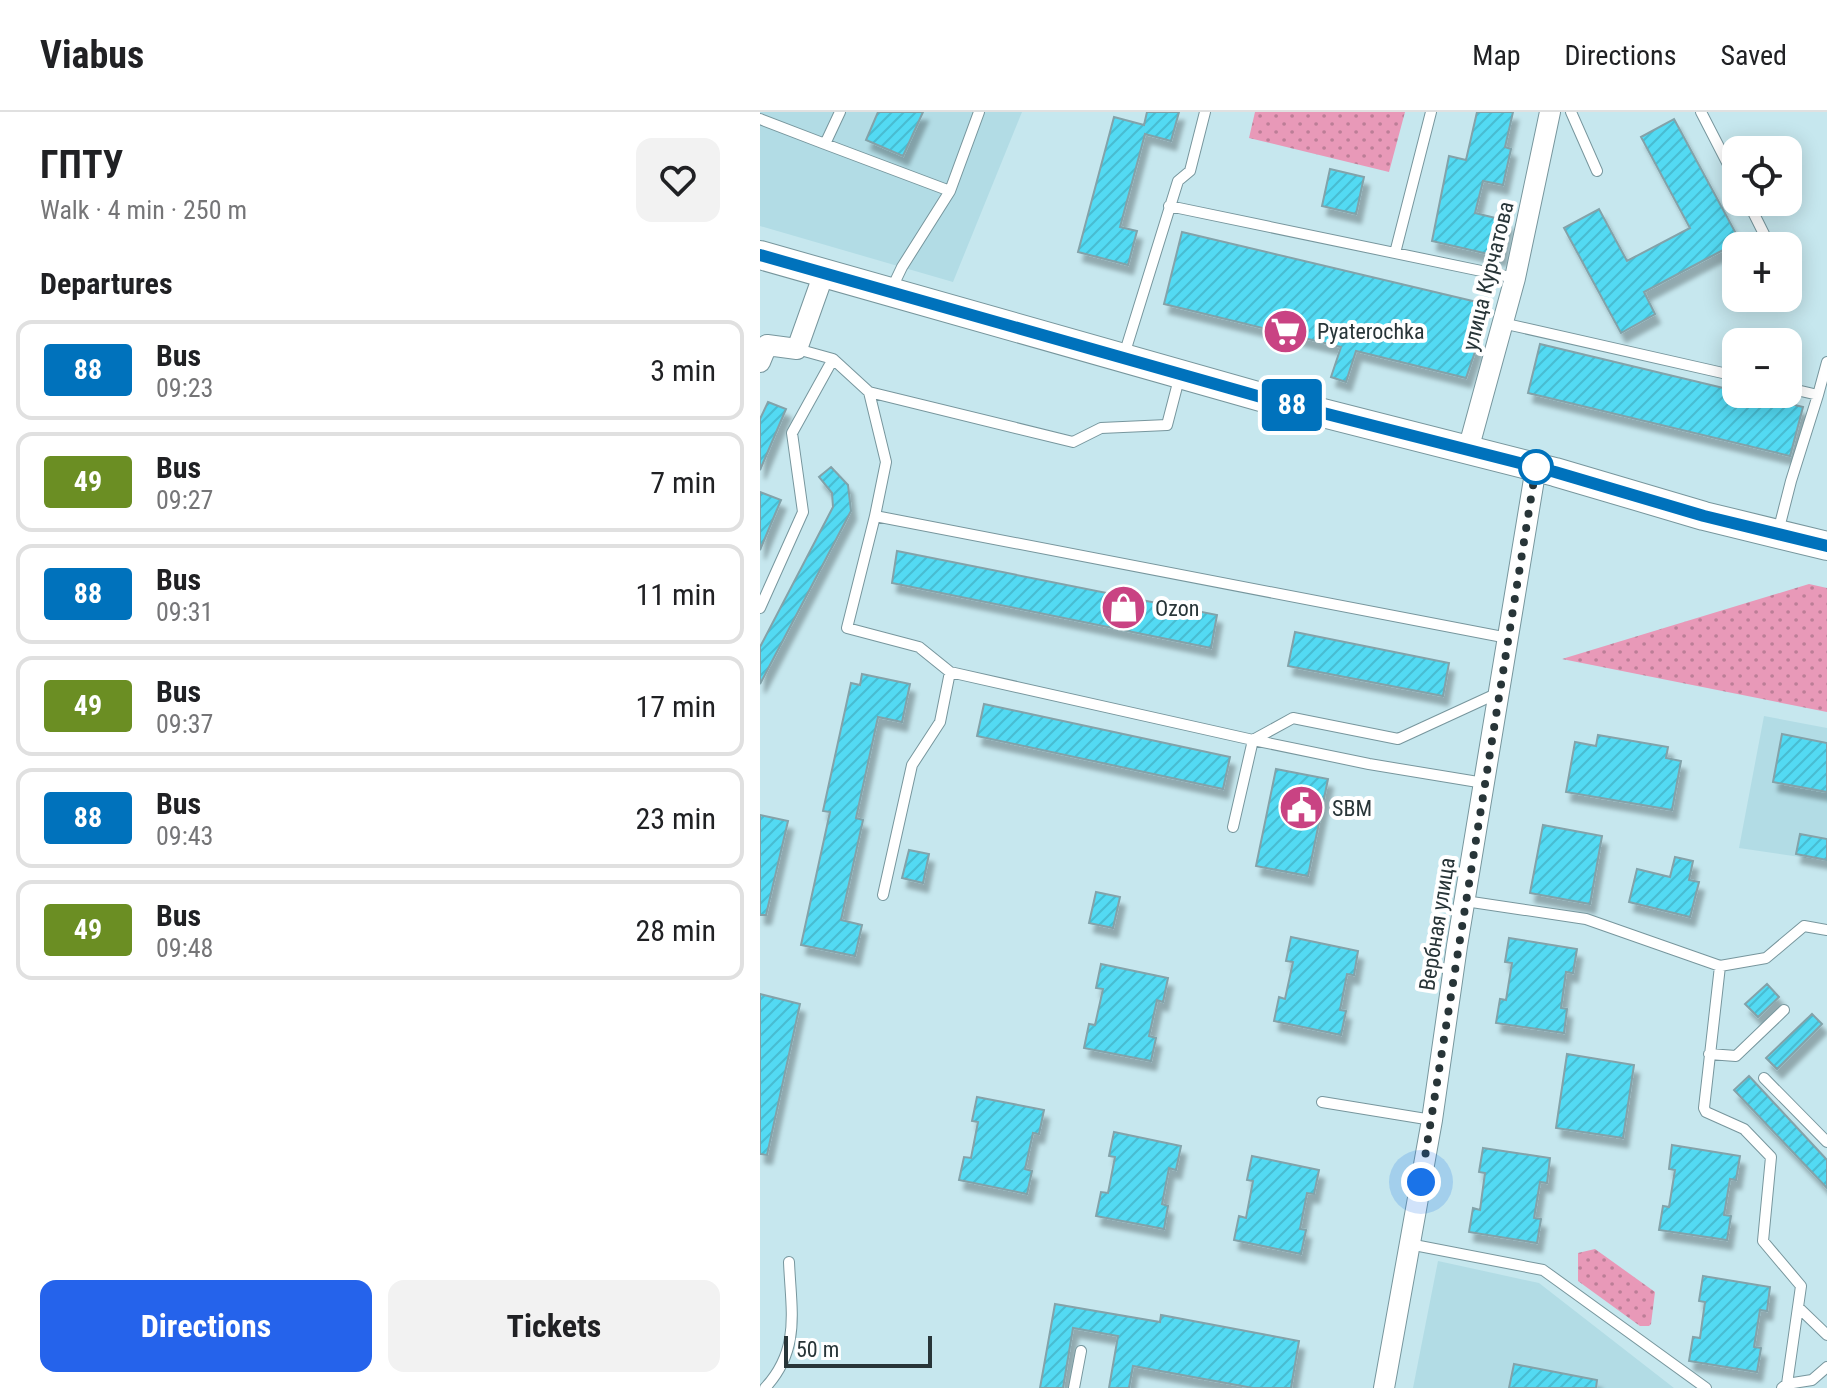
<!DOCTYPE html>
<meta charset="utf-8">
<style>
:root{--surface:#fff;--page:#f2f2f2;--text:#202124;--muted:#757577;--line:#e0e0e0;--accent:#2563eb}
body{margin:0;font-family:"Roboto Condensed",sans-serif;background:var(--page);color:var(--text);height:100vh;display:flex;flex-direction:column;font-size:30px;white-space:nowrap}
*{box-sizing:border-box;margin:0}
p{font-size:26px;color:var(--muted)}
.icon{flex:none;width:44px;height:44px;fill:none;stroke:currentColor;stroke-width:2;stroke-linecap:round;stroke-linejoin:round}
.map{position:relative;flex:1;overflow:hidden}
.details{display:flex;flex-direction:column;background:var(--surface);width:760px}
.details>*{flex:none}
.badge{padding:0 16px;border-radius:6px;font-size:28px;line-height:52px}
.tools{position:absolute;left:962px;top:24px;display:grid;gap:16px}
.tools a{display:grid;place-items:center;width:80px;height:80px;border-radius:16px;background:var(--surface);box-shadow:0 4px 20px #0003;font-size:40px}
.scale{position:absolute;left:24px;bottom:20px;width:148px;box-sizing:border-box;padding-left:8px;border:4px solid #283538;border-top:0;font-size:22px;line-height:28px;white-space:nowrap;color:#283538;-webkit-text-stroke:6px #fff;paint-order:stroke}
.you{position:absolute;width:40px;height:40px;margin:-20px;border:6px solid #fff;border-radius:50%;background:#1a73e8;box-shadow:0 0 0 12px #1a73e833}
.map>.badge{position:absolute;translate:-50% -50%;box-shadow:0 0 0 4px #fff}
h2{padding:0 40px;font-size:30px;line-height:72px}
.round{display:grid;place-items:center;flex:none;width:84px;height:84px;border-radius:16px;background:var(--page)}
.overview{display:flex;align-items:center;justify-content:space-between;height:136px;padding:0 40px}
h1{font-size:38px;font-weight:700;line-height:60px}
.cta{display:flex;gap:16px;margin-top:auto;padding:16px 40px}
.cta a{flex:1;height:92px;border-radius:16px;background:var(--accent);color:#fff;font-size:32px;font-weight:700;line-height:92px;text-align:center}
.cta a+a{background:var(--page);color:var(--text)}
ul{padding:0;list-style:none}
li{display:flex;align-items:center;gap:24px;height:100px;margin:0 16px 12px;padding:0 24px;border:4px solid var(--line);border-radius:16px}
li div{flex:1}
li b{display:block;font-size:30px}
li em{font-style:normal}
li .badge{min-width:88px;font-weight:700;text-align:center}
header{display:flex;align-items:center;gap:48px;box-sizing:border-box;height:112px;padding:0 40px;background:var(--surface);border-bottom:2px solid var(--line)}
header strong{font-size:38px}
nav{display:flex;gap:44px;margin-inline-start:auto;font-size:28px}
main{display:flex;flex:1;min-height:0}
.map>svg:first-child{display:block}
.built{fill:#b2dce5}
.grass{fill:url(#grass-dots)}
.building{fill:url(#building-hatch);stroke:#83a2a9;stroke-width:2;filter:url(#shadow)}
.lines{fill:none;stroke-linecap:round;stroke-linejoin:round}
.service-casing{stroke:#77969d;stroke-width:12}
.minor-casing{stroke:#77969d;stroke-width:22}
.secondary-casing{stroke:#77969d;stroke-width:30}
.service{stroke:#fff;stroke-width:10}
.minor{stroke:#fff;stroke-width:20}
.secondary{stroke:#fff;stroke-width:28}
.line-casing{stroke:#fff;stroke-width:18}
.line{stroke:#0072bc;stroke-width:12}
.walk{stroke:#283538;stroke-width:8;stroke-dasharray:0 14.4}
.stop-dot{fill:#fff;stroke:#0072bc;stroke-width:4}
.labels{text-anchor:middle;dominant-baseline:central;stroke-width:8;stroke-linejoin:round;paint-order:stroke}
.street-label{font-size:22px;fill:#283538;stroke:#fff}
.poi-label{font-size:22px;fill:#283538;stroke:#fff;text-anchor:start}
</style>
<header>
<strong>Viabus</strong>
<nav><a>Map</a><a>Directions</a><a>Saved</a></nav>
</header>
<main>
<section class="details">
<div class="overview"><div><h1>ГПТУ</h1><p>Walk · 4 min · 250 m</p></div><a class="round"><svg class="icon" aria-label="heart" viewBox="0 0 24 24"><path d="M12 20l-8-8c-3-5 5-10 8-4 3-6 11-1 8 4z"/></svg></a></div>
<h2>Departures</h2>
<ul>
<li><span class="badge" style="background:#0072bc;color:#fff">88</span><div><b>Bus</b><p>09:23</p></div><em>3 min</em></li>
<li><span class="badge" style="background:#6b8e23;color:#fff">49</span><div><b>Bus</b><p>09:27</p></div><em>7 min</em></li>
<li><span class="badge" style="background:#0072bc;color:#fff">88</span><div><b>Bus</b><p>09:31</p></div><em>11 min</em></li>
<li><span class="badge" style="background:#6b8e23;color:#fff">49</span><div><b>Bus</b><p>09:37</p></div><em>17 min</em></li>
<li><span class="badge" style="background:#0072bc;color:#fff">88</span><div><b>Bus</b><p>09:43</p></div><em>23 min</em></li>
<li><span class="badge" style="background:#6b8e23;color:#fff">49</span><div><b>Bus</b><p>09:48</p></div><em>28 min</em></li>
</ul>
<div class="cta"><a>Directions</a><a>Tickets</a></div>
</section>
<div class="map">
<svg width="1067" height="1276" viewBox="0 0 1067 1276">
<defs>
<pattern id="grass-dots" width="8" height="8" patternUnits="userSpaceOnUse" patternTransform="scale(2)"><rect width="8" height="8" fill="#e899b8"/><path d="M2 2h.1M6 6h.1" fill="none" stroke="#bc7e97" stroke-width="1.8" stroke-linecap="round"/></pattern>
<pattern id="building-hatch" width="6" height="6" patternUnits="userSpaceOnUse" patternTransform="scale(2)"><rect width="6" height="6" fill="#52daf3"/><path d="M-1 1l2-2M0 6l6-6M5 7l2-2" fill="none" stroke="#48bcd1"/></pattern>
<filter id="shadow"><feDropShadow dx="5" dy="9" stdDeviation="2" flood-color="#0004"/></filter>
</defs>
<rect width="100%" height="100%" fill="#c6e7ee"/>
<path class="built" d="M 0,0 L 262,0 L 193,170 L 0,114 Z
M 1004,604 L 1067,616 L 1067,749 L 979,736 Z
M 678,1149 L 779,1171 L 914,1276 L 653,1276 Z"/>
<path class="grass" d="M 495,0 L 645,0 L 629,60 L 489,26 Z
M 1049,472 L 1067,476 L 1067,600 L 802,547 Z
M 835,1137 L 895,1180 L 891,1212 L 889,1214 L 880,1214 L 818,1169 L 818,1141 Z"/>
<path class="building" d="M 118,0 L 163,0 L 143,44 L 106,28 Z
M 387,0 L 419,0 L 411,29 L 385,22 L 360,115 L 377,119 L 368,153 L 318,140 L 354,5 L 384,13 Z
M 717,0 L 753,0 L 745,35 L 751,37 L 743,73 L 723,69 L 715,101 L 748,109 L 741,145 L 672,129 L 689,44 L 706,48 Z
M 914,7 L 980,129 L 884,180 L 895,202 L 861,221 L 804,116 L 839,97 L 867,149 L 930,116 L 881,25 Z
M 570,57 L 604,65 L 596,102 L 562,94 Z
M 422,120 L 717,190 L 708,226 L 718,231 L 706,266 L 596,239 L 586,270 L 571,265 L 581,235 L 404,192 Z
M 780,232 L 976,279 L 976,282 L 990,282 L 1043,295 L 1030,344 L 768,281 Z
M 8,290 L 26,297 L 0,358 L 0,307 Z
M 71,355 L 88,373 L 91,399 L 0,572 L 0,535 L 73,395 L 72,381 L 59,365 Z
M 0,380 L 21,388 L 0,438 Z
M 137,439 L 457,503 L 451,536 L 132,471 Z
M 535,520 L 689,551 L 683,584 L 528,554 Z
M 102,562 L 150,572 L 142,610 L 118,605 L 96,706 L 103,708 L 81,808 L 102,813 L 95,844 L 41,833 L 70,700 L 63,699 L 91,571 L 100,573 Z
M 224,592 L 470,645 L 463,677 L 217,624 Z
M 1022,622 L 1067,631 L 1067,680 L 1013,670 Z
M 838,623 L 908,635 L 906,646 L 921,649 L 912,698 L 806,680 L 815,630 L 836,634 Z
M 516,657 L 568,667 L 548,764 L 496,754 Z
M 0,703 L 28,709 L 6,803 L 0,803 Z
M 783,713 L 842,724 L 830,792 L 770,781 Z
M 1040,722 L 1067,727 L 1067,748 L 1036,742 Z
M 149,738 L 169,742 L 163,771 L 142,766 Z
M 915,745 L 933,749 L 929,768 L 939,770 L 930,805 L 869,790 L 877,757 L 910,765 Z
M 336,780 L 360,785 L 353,816 L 329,811 Z
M 531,825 L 598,839 L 594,863 L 587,862 L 580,898 L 586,899 L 581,923 L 514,909 L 519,885 L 525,887 L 533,850 L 526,849 Z
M 749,826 L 817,837 L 813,861 L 806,860 L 801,896 L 807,897 L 804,921 L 736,911 L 740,887 L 746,888 L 752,851 L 745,850 Z
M 341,852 L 408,866 L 403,890 L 397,888 L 389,924 L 396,926 L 391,949 L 324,936 L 329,912 L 335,913 L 343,877 L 336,876 Z
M 1007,872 L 1019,885 L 998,905 L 985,892 Z
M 0,882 L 40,892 L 7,1043 L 0,1042 Z
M 1052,902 L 1062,912 L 1017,957 L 1006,946 Z
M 807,942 L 874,953 L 863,1026 L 796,1016 Z
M 989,964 L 1067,1048 L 1067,1076 L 974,978 Z
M 217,985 L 284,998 L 279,1022 L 273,1021 L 265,1057 L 272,1059 L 267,1082 L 199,1068 L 204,1045 L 211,1046 L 218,1010 L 212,1009 Z
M 354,1020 L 421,1034 L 416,1058 L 409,1056 L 402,1092 L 408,1094 L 404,1117 L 336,1104 L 341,1080 L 348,1081 L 355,1045 L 349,1044 Z
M 912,1033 L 980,1044 L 976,1068 L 970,1067 L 964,1103 L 971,1104 L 967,1128 L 899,1118 L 903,1094 L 909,1095 L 915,1058 L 909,1057 Z
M 723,1036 L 790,1046 L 787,1071 L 780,1070 L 774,1106 L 781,1107 L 777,1131 L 709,1120 L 713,1096 L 720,1098 L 725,1061 L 719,1060 Z
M 492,1044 L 559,1058 L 554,1082 L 547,1081 L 540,1117 L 546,1118 L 541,1142 L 474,1128 L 479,1104 L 486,1106 L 493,1069 L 487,1068 Z
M 943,1164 L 1010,1175 L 1007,1199 L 1000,1198 L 994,1235 L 1001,1236 L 997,1260 L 929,1249 L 933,1225 L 940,1226 L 945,1190 L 939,1189 Z
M 295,1192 L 400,1210 L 401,1203 L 539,1229 L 531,1276 L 493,1276 L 373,1254 L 369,1276 L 349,1276 L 358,1224 L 313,1216 L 303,1276 L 280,1276 Z
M 754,1252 L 837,1268 L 836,1276 L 749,1276 Z"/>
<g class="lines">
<defs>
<path id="service" d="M 811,0 L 837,59
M 941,0 L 976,68
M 0,7 L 65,32 L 80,0
M 65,32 L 190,79
M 988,90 L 1004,122
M 409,94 L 755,166
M 635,141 L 671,0
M 131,178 L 142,155 L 190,79 L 219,0
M 742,211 L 976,264
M 37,237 L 73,247 L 109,280 L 126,350 L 115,404 L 748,526
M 364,243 L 418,69 L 430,59 L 445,0
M 1028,276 L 1058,283 L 1067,250
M 109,280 L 313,330 L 341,316 L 407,313 L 420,263
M 115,404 L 87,516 L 159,535 L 190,560 L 493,628 L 533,606 L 638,627 L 738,581
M 1018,420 L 1031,369 L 1058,283
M 0,496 L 43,400 L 32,321 L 73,247
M 473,715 L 493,628 L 609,652 L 724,671
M 123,783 L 152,653 L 180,610 L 190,560
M 705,789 L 826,807 L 960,854 L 944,996 L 946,1000 L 984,1017 L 1011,1045 L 1003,1129 L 1041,1174 L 1027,1272 L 1022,1276
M 960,854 L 1006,846 L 1044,814 L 1067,818
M 949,942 L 976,944 L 1024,898
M 1004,966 L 1067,1030
M 562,990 L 672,1008
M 649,1132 L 783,1158 L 946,1276
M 1039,1196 L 1067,1223
M 1027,1272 L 1052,1268 L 1067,1255
M 5,1276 C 41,1237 31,1199 29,1150
M 314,1276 L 321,1239"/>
<path id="minor" d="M 0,250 L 7,233 L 37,237 L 64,161
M 708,338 L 755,166 L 790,0
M 624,1276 L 672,1008 L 697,834 L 776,355"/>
<path id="secondary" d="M 0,143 L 508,287 L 795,360 L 944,404 L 1067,434"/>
</defs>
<use href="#service" class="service-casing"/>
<use href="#minor" class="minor-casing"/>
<use href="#secondary" class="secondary-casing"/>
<use href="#service" class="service"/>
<use href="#minor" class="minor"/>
<use href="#secondary" class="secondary"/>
</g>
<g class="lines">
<defs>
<path id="line" d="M 0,143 L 508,287 L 795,360 L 944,404 L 1067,434"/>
</defs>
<use href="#line" class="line-casing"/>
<use href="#line" class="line"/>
<path class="walk" d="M 661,1070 L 776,355"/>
</g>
<defs>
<symbol id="supermarket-disc" viewBox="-11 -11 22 22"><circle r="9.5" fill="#c94383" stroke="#fff"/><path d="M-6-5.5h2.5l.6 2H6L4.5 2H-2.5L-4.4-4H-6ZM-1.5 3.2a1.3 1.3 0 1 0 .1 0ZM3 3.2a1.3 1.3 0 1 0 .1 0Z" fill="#fff"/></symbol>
<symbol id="shop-disc" viewBox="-11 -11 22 22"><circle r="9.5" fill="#c94383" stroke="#fff"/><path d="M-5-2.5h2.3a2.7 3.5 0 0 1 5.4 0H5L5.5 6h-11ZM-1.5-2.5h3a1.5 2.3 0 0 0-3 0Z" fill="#fff"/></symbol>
<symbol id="civic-disc" viewBox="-11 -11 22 22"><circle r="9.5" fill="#c94383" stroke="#fff"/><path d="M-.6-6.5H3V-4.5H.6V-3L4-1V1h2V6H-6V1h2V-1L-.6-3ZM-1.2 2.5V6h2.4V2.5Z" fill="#fff"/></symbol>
</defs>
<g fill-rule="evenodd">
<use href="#supermarket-disc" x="500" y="194" width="51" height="51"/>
<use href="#shop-disc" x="338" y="470" width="51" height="51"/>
<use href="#civic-disc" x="516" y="670" width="51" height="51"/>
</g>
<circle class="stop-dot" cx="776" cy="355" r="16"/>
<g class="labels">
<g class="street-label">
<text transform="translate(728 164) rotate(-76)">улица Курчатова</text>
<text transform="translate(677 812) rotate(-81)">Вербная улица</text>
</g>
<g class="poi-label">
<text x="557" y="219">Pyaterochka</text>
<text x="395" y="496">Ozon</text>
<text x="572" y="696">SBM</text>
</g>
</g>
</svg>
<div class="tools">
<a><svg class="icon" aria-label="locate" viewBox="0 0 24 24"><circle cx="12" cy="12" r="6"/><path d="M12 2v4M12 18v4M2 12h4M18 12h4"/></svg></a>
<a>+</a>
<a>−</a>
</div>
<div class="scale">50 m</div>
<div class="you" style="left:661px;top:1070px"></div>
<b class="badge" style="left:532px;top:293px;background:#0072bc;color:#fff">88</b>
</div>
</main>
